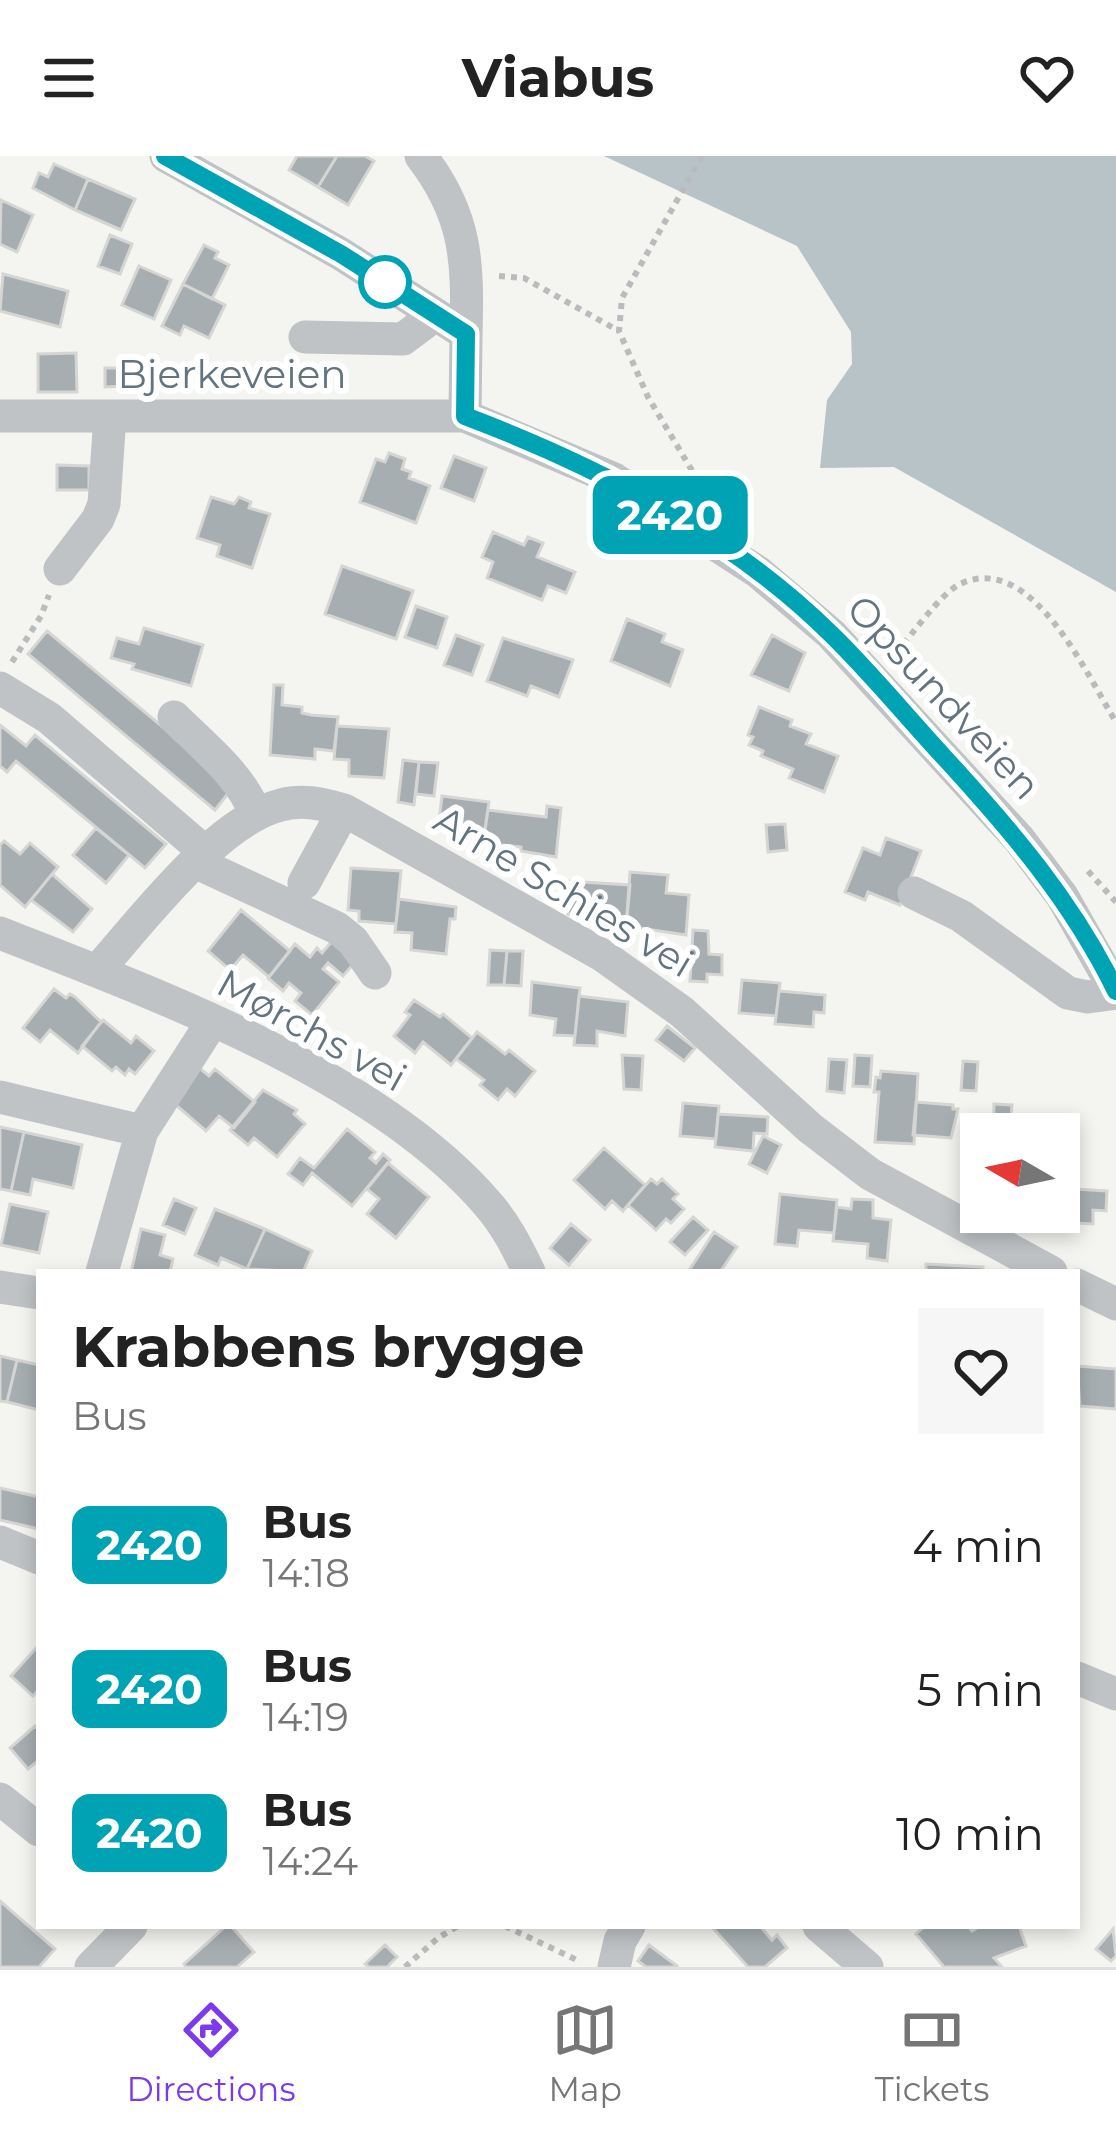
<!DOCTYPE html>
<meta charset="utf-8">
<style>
:root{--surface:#fff;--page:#f6f6f6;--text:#222;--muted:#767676;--line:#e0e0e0;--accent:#7c3aed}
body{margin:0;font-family:Montserrat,sans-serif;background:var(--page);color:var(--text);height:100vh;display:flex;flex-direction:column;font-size:45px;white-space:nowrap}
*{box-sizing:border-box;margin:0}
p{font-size:39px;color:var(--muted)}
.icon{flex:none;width:66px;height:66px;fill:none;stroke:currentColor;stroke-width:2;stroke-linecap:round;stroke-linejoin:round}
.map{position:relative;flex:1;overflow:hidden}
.sheet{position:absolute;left:36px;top:1113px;width:1044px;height:660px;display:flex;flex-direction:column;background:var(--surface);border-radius:0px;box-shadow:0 6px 18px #0003}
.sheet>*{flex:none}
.badge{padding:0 24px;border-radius:18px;font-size:42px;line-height:78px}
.needle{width:78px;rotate:279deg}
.tools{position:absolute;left:960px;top:957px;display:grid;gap:24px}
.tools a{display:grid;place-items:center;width:120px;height:120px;border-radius:0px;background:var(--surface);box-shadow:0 6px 18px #0003;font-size:60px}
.map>.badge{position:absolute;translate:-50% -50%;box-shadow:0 0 0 6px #fff}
.round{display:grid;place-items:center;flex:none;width:126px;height:126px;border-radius:0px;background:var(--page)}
.overview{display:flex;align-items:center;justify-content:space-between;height:204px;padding:0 36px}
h1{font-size:57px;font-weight:700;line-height:90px}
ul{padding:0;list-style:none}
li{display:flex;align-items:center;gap:36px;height:144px;padding:0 36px}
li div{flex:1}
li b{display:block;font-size:45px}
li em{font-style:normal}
li .badge{min-width:132px;font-weight:700;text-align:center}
header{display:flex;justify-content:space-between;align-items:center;height:156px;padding:0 36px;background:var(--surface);font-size:54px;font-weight:700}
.tab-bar{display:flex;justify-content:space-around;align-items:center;height:168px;border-top:3px solid var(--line);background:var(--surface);font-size:33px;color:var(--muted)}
.tab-bar a{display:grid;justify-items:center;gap:6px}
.tab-bar .current{color:var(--accent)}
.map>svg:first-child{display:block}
.water{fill:#b8c3c7}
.building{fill:#a6aeb2;stroke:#d5d5d3;stroke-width:3}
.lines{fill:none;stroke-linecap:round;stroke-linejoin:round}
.path{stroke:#b9bbbd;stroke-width:6;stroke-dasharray:6 6;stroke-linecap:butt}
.minor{stroke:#bfc3c6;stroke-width:33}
.line-casing{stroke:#fff;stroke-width:27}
.line{stroke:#00a3b4;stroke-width:18}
.stop-dot{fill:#fff;stroke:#00a3b4;stroke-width:6}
.labels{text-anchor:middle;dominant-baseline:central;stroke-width:12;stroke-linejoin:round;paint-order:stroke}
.street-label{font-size:39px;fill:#64747f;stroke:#fff}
</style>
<header><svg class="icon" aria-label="menu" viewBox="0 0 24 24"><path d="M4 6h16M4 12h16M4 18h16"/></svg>Viabus<svg class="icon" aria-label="heart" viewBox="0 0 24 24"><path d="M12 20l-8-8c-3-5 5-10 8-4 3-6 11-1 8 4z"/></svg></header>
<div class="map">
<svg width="1116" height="1811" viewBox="0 0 1116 1811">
<rect width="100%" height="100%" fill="#f4f4f0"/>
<path class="water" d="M 604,0 L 1116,0 L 1116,436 L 894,311 L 820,312 L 827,244 L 852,208 L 851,176 L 797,90 Z"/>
<path class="building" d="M 297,0 L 337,0 L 318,31 L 289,14 Z
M 337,0 L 365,0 L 374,5 L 348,49 L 318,31 Z
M 54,8 L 88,23 L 75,54 L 33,32 L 39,17 L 48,21 Z
M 88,23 L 135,43 L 121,74 L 75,54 Z
M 1,44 L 33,59 L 17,96 L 0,88 Z
M 110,79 L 132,88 L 120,118 L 98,110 Z
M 204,89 L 218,96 L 215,102 L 229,109 L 212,143 L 183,128 Z
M 139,110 L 171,124 L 154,163 L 122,149 Z
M 3,118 L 68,135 L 60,171 L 0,155 Z
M 183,128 L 225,149 L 209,182 L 184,170 L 180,179 L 162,170 Z
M 76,197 L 77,236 L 38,236 L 38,198 Z
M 105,212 L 125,212 L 125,230 L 105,231 Z
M 389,297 L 405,303 L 402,313 L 411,316 L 409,322 L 430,330 L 416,367 L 360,346 L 376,303 L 385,306 Z
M 454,300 L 486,312 L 474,345 L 441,332 Z
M 57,309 L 89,310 L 89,334 L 57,334 Z
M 211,341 L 234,348 L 239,341 L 251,346 L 249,352 L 270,358 L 252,412 L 217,400 L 220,389 L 197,382 Z
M 493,376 L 524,389 L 528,381 L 543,387 L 537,401 L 575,416 L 566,437 L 548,430 L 542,444 L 487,422 L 493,406 L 482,401 Z
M 342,410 L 413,435 L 396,483 L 325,458 Z
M 416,450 L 447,461 L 437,492 L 405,481 Z
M 627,463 L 665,478 L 662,486 L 683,494 L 670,530 L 611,505 Z
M 144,472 L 203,489 L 191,530 L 132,513 L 134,508 L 111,502 L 117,482 L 139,488 Z
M 47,475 L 234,630 L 215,654 L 28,498 Z
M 456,479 L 483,489 L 472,519 L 444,509 Z
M 772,479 L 805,497 L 789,535 L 751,519 Z
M 503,482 L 573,504 L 559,541 L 531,530 L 527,540 L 487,525 Z
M 274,529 L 283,529 L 282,549 L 302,551 L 302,557 L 311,559 L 338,561 L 334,595 L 315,593 L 315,603 L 270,599 Z
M 759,551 L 792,564 L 790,570 L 811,578 L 806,588 L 838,600 L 824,636 L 789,622 L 793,613 L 761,600 L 763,595 L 749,589 L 753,581 L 748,579 Z
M 0,569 L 26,590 L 35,579 L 166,688 L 145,712 L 16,605 L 7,616 L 0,610 Z
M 337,570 L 389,573 L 384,622 L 349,620 L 349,604 L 334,603 Z
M 403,604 L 419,606 L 414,649 L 398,646 Z
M 419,606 L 438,607 L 434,640 L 416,638 Z
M 442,640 L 489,646 L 484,679 L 438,673 Z
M 547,650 L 561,652 L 556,701 L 521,695 L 521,691 L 483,687 L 488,654 L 546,661 Z
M 785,668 L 787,694 L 768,696 L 766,669 Z
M 96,672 L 129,699 L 106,727 L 73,699 Z
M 886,682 L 921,695 L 900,749 L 868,736 L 865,744 L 845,736 L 863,692 L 880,699 Z
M 4,685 L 20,698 L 30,687 L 58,711 L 25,751 L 0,729 L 0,689 Z
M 351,712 L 401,715 L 396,768 L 359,765 L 359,755 L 348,754 Z
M 630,716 L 668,719 L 666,737 L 689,739 L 686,779 L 626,770 Z
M 52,718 L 92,753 L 73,776 L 31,744 Z
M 566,725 L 630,729 L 627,763 L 568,758 Z
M 399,743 L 456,751 L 455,763 L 450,763 L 446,798 L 411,794 L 412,777 L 395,776 Z
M 241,754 L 290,795 L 269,821 L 243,799 L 230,814 L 208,795 Z
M 693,774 L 708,775 L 709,798 L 722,799 L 722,819 L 707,818 L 707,826 L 690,825 Z
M 332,785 L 356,805 L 343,820 L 328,807 L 323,813 L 339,826 L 312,859 L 295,845 L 301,837 L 289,827 L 283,835 L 268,822 L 295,788 L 310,801 L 317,792 L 322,797 Z
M 490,794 L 507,795 L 504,829 L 488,829 Z
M 507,795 L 523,795 L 521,830 L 504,829 Z
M 742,824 L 780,827 L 776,860 L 739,857 Z
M 532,826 L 580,832 L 575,880 L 554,879 L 556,863 L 530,859 Z
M 54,833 L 66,842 L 70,838 L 75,841 L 101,866 L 78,897 L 50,874 L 40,886 L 23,872 Z
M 779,835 L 825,839 L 824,857 L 814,856 L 813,871 L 775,868 Z
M 579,840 L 628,846 L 625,880 L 597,875 L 597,890 L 574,889 Z
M 414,844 L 440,861 L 443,858 L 472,882 L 451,909 L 423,886 L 415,897 L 394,880 L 410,859 L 405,856 Z
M 103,864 L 131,887 L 136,880 L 154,895 L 135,918 L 129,913 L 125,919 L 116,911 L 112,915 L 82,890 Z
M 667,870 L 695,892 L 684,905 L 656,884 Z
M 477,876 L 505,898 L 509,894 L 535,915 L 515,940 L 507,933 L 498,944 L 480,929 L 484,924 L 456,903 Z
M 622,899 L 643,900 L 641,934 L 624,933 Z
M 855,899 L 872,900 L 870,931 L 853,930 Z
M 829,903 L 847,904 L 844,937 L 827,935 Z
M 963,905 L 978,906 L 976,935 L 961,934 Z
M 197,910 L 209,920 L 215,913 L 255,946 L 234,972 L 219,960 L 206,975 L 169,943 Z
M 881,915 L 918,918 L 914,988 L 875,986 L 879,936 L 874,936 L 876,921 L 880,922 Z
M 263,934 L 297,954 L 294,958 L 305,968 L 277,1001 L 254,982 L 248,989 L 230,974 Z
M 916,946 L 953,949 L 953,953 L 958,953 L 951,982 L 913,979 Z
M 683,947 L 719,950 L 716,983 L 680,980 Z
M 994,948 L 1012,949 L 1010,978 L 993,978 Z
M 718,958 L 768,961 L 767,978 L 754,977 L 753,995 L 715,991 Z
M 0,971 L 24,976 L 11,1035 L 0,1033 Z
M 347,973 L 375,996 L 370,1002 L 376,1007 L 383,998 L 390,1004 L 352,1050 L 312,1017 L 303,1029 L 288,1018 L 300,1002 L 314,1012 Z
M 24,976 L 82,989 L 73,1032 L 33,1023 L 30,1039 L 11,1035 Z
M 763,980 L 781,989 L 767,1017 L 749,1008 Z
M 604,992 L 645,1029 L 623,1055 L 612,1045 L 605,1053 L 574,1024 Z
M 388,1007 L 429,1041 L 396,1082 L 367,1058 L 379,1043 L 367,1033 Z
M 651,1023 L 657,1028 L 662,1023 L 678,1038 L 673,1043 L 684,1053 L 671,1067 L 666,1063 L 656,1074 L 628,1049 Z
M 1059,1032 L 1107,1035 L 1106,1055 L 1093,1054 L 1093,1068 L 1055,1066 Z
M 780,1038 L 837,1044 L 834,1077 L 799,1074 L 797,1090 L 775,1088 Z
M 174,1043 L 196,1052 L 185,1078 L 163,1069 Z
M 852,1043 L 873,1044 L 873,1062 L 891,1064 L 887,1105 L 867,1102 L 868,1088 L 833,1085 L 837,1051 L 851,1053 Z
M 10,1048 L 48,1056 L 39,1097 L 1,1089 Z
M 215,1053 L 265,1073 L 247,1113 L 221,1102 L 218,1109 L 195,1099 Z
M 693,1061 L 708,1074 L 685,1099 L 670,1086 Z
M 571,1068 L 590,1084 L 569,1109 L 550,1092 Z
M 141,1073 L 165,1079 L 160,1099 L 173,1103 L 170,1116 L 131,1116 Z
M 265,1073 L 312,1095 L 303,1116 L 247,1113 Z
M 714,1076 L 737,1091 L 720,1116 L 688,1116 Z
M 926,1108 L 983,1111 L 983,1116 L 926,1116 Z
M 0,1200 L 17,1204 L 7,1246 L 0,1245 Z
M 17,1204 L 39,1209 L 39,1254 L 7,1246 Z
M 1077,1210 L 1116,1213 L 1116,1253 L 1080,1250 Z
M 0,1332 L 39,1341 L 39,1373 L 0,1364 Z
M 38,1490 L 39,1533 L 33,1540 L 11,1520 Z
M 35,1570 L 39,1574 L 39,1604 L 28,1613 L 10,1592 Z
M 0,1745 L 55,1793 L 39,1811 L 0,1811 Z
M 226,1770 L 231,1770 L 254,1796 L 237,1811 L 186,1811 L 184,1808 Z
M 711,1770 L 760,1770 L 772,1784 L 777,1779 L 787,1792 L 765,1811 L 748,1811 Z
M 925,1770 L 968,1770 L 972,1775 L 980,1770 L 1019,1770 L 1026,1790 L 994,1802 L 1002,1811 L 944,1811 L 916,1778 Z
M 1113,1773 L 1116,1800 L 1111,1805 L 1096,1793 Z
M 385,1789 L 397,1801 L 387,1811 L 369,1811 L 365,1808 Z
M 649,1789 L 677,1810 L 676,1811 L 646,1811 L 638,1805 Z"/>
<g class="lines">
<path class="path" d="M 702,0 L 622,142 L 619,175 L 648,241 L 709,343
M 499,120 L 524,122 L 619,175
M 896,497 C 911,480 941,437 960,428 C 1032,394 1087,520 1116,566
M 12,506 L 41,460 L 49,439
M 1088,715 L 1116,746
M 505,1770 L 581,1806
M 405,1811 L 438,1782 L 458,1770"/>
<path class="minor" d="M 166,0 L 341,98 L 466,178 L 465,260
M 421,0 C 467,60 468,105 466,178
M 305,181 L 403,183 L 435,159
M 0,260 L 465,260 L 614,323 L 758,416 L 831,478 L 1019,683 L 1062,740 L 1116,835
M 60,413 L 98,363 L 104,348 L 110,260
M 0,532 L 49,562 L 205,696
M 174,561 C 204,591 241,619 256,659
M 195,706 L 337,772 L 353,785 L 375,817
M 304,727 L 344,654
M 914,737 L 961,760 L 1068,837 L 1088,841 L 1116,837
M 0,777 C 155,838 375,918 486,1046 C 505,1067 517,1091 529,1116
M 97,815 C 140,767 217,664 281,649 C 303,643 323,648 344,654 L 602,799 L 682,856 L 810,972 L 870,1018 L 1051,1116
M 0,941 L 142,975 L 212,866
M 102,1116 L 142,975
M 1077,1129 L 1116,1148
M 0,1131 L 39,1137
M 0,1386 L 39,1402
M 1077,1522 L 1116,1538
M 0,1643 L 39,1674
M 819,1770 L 867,1811
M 91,1811 L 131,1770
M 614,1811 L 620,1785 L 629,1770"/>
</g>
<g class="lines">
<defs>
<path id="line" d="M 165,0 L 341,98 L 466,178 L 465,260 C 597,310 730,378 832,479 C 871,517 906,560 943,600 C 1011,674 1072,745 1116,835"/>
</defs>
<use href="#line" class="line-casing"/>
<use href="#line" class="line"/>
</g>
<circle class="stop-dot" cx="385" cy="126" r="24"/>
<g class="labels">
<g class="street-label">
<text x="232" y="218">Bjerkeveien</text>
<text transform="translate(944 541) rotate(47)">Opsundveien</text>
<text transform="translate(564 735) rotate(31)">Arne Schies vei</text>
<text transform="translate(312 874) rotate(29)">Mørchs vei</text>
</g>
</g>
</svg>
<div class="tools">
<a><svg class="needle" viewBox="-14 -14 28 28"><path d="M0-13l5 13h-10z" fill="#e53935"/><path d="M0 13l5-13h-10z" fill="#767676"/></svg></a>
</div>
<b class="badge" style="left:670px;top:359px;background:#00a3b4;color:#fff">2420</b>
<section class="sheet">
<div class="overview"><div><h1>Krabbens brygge</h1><p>Bus</p></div><a class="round"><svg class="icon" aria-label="heart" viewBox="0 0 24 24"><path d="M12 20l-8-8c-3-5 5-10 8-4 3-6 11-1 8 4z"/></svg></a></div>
<ul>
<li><span class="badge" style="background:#00a3b4;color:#fff">2420</span><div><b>Bus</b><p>14:18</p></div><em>4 min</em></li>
<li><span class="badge" style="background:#00a3b4;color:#fff">2420</span><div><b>Bus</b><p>14:19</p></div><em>5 min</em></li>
<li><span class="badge" style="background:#00a3b4;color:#fff">2420</span><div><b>Bus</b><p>14:24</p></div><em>10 min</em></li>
</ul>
</section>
</div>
<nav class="tab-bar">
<a class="current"><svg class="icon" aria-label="directions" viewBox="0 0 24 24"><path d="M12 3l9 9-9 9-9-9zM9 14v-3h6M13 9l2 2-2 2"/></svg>Directions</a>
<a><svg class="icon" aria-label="map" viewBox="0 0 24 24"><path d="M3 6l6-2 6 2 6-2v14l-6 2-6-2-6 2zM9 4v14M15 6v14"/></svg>Map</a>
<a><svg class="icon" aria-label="tickets" viewBox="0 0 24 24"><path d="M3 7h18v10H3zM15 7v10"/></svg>Tickets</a>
</nav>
